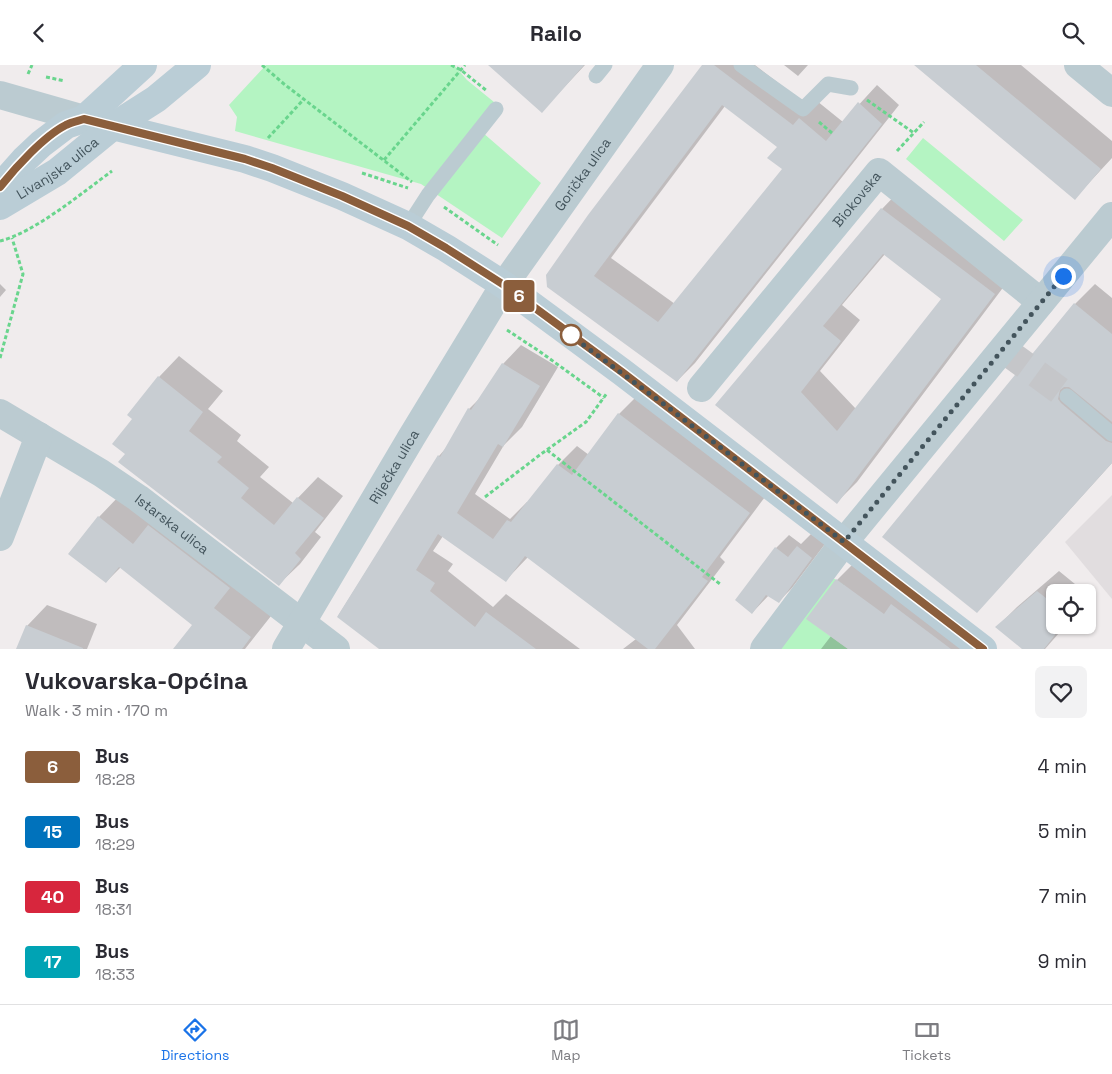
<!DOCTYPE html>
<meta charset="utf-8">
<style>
:root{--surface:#fff;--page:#f2f2f3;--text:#2b2b33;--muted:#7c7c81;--line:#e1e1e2;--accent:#1a73e8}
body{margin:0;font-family:"Space Grotesk",sans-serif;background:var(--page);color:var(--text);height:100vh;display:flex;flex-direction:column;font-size:19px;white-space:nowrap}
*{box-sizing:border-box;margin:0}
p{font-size:16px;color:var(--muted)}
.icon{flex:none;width:28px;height:28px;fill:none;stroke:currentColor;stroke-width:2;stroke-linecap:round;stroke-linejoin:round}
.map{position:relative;height:584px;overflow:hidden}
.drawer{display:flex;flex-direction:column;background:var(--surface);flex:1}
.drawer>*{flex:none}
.badge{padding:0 10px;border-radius:4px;font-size:18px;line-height:32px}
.tools{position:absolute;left:1046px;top:519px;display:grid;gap:10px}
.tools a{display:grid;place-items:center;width:50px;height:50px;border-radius:8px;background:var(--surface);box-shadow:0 1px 4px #0004;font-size:25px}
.you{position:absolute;width:25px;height:25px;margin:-12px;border:4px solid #fff;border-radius:50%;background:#1a73e8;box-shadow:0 0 0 8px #1a73e833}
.map>.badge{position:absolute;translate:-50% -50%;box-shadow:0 0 0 2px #fff}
.round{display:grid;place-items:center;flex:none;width:52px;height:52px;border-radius:8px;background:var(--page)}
.summary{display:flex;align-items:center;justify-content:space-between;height:85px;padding:0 25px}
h1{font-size:24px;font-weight:700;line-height:38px}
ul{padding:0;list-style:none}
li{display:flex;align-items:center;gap:15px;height:65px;padding:0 25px}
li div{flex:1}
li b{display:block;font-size:19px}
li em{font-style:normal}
li .badge{min-width:55px;font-weight:700;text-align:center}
header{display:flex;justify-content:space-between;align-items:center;height:65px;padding:0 25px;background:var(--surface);font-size:22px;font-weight:700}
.tab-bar{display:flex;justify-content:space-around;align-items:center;height:70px;border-top:1px solid var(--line);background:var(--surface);font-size:14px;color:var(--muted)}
.tab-bar a{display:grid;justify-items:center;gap:2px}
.tab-bar .on{color:var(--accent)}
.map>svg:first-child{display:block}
.education{fill:#e1dddf}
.green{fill:#b4f4c2}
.shadow{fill:#0003;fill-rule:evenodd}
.building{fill:#c8cdd2;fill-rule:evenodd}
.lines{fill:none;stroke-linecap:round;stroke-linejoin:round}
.street-tunnel{stroke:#c5c6c9;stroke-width:28;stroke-dasharray:28 14;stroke-linecap:butt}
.path{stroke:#69d58d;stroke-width:3;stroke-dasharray:4 2.5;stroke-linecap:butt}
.lane{stroke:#bbcbd1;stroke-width:15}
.street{stroke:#bbcbd1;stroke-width:28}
.secondary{stroke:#bacdd6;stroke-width:28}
.line-casing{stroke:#fff;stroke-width:11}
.line{stroke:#8b5e3c;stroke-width:8}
.walk{stroke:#43545c;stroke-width:5;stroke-dasharray:0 9}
.stop-dot{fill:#fff;stroke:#8b5e3c;stroke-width:2.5}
.labels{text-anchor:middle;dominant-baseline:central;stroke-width:4;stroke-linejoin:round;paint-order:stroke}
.street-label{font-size:14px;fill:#43545c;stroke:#fff}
</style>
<header><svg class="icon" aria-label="back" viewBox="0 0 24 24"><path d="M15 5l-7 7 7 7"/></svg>Railo<svg class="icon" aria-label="search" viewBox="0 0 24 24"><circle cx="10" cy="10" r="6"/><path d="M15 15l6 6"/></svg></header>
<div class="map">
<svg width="1112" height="584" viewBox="0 0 1112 584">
<rect width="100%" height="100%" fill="#f0eced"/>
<path class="education" d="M 1112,430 L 1112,534 L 1065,477 Z"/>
<path class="green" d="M 266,0 L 454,0 L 467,15 L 494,37 L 475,61 L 541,118 L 502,173 L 421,119 L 235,66 L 237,52 L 229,40 Z
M 923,73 L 1023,155 L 1004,176 L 906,94 Z
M 830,511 L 844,520 L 814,559 L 848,584 L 774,584 Z"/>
<path class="shadow" d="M 490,0 L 585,0 L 542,46 Z
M 704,0 L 755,0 L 811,43 L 817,36 L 843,57 L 877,20 L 899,40 L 695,298 L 677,316 L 549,221 ZM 725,41 L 778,81 L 784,104 L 675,239 L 611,193 Z
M 784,0 L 808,0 L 798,11 Z
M 927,0 L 1021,0 L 1112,76 L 1112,93 L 1075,133 Z
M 902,123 L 1014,208 L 857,417 L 837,437 L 717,340 L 882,144 ZM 885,189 L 943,233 L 856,344 L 820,306 L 860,255 L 842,240 Z
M 0,219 L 6,225 L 0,232 Z
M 1095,219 L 1112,233 L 1112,398 L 996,526 L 1075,239 Z
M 521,280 L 558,302 L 522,362 L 504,380 L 475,429 L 510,454 L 527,437 L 528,437 L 558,400 L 577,381 L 589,390 L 619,349 L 638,330 L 768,428 L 720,492 L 725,497 L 677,560 L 695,584 L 623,584 L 636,574 L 528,492 L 506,515 L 443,471 L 433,486 L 453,499 L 448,506 L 493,542 L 506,529 L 580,584 L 381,584 L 338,551 L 439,391 L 446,383 L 469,344 L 482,331 L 503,299 Z
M 179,291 L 223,326 L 208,344 L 241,370 L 237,376 L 269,402 L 260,412 L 293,438 L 318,412 L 343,431 L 315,467 L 321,472 L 300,499 L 279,519 L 126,388 L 134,354 L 159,312 Z
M 119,431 L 271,551 L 245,584 L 192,584 L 181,576 L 194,560 L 121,502 L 106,517 L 99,452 Z
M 811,469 L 825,479 L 792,523 L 779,536 L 769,530 L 752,548 L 776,483 L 789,470 L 801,479 Z
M 856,496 L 996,584 L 871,584 L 864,579 L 860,584 L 821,584 L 831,571 L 837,515 Z
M 1059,506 L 1086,528 L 1055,528 L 1055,560 L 1066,560 L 1045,584 L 1024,584 L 997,562 L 1017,542 Z
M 47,540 L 97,559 L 87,584 L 18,584 L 27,561 Z"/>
<path class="building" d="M 488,0 L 584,0 L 542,48 Z
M 702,0 L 714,0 L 793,60 L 799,53 L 826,76 L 858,37 L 882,59 L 677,317 L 547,222 L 546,210 L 588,150 ZM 722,40 L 777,82 L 767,93 L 782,104 L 658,257 L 594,211 Z
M 914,0 L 976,0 L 1101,104 L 1075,135 Z
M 881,143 L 995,229 L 837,439 L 715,340 ZM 883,189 L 941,234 L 837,366 L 801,327 L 841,276 L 823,261 Z
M 1074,238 L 1112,269 L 1112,357 L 1069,322 L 1064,322 L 1060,325 L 1058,334 L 1061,338 L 1106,376 L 1112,378 L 1112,398 L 977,548 L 882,472 Z
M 502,298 L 540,321 L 503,382 L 498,379 L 457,448 L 493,474 L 507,455 L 511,457 L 557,399 L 572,410 L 618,348 L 750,448 L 702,512 L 708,516 L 655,584 L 648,584 L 525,491 L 506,517 L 438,469 L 416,505 L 435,518 L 430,526 L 475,562 L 486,547 L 536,584 L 379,584 L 337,552 L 438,390 L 440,392 L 468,343 L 471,345 Z
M 158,311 L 203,347 L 189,366 L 222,392 L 217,397 L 249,423 L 241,433 L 274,460 L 297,432 L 324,453 L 295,488 L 301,494 L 279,521 L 118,397 L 125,389 L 112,379 L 132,354 L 127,350 Z
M 98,451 L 133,479 L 148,460 L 230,523 L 214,543 L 251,572 L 242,584 L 173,584 L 192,560 L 119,502 L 106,518 L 68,489 Z
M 797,481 L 812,493 L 779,538 L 766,530 L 752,549 L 735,535 L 775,482 L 788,492 Z
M 836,514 L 884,549 L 891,539 L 951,584 L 848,584 L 806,554 Z
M 1037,526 L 1055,540 L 1055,570 L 1044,584 L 1022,584 L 995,562 Z
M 26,560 L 83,583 L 83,584 L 16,584 Z"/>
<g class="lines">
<path class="street-tunnel" d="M 1003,284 L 1067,331"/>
<path class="path" d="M 262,0 L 284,19 L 412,117
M 451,0 L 461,5 L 487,26
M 28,9 L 32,0
M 46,12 L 65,16
M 867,35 L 914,68
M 819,57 L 832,68
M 268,73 L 304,34
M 897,86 L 924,57
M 384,95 L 465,0
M 362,108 L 408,123
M 444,142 L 498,180
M 0,176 C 34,168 83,127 112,106
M 507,265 L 539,286 L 604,333
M 0,293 L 23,209 L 12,173
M 547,385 L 720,519
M 485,432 L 541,389 L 586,357 L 607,328"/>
<path class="lane" d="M 741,0 L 803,44 L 828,19 L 851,23
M 596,11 L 605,0
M 408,161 L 428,130 L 496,44
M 1067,331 L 1112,369"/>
<g class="street">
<path d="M 1078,0 L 1112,28"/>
<path d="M 0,30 L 84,54"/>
<path id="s1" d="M 701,323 L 879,107 L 1041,237"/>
<path id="s2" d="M 0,348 L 101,408 L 138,433 L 336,584"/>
<path d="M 0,472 L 39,371"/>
<path id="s3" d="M 286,584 L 411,373 L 504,220 L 660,0"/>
<path d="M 764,584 L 844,477 L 1112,151"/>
</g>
<g class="secondary">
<path d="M 84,54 L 245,94 L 272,103 L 342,131 L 408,161 L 446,183 L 504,220 L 622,307 L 983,584"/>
<path d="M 0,122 L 24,95 L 41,79 L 66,60 L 84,54 L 143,0"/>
<path id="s4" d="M 0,141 L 57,107 L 112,62 L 156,34 L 197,0"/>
</g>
</g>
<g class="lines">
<defs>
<path id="line" d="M 0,122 C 15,103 44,71 66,60 C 71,57 78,56 84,54 L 245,94 L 272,103 L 342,131 L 408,161 L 446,183 L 504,220 L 622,307 L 983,584"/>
</defs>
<use href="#line" class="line-casing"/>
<use href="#line" class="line"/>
<path class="walk" d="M 571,270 L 570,270 L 665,340 L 844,477 L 1063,211"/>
</g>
<circle class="stop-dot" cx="571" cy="270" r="10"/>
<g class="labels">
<g class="street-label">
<text stroke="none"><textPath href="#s4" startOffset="69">Livanjska ulica</textPath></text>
<text stroke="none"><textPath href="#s3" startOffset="560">Gorička ulica</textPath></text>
<text stroke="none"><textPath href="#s1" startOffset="245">Biokovska</textPath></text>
<text stroke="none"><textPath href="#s3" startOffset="212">Riječka ulica</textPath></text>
<text stroke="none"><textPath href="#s2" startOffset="205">Istarska ulica</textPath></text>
</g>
</g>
</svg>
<div class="tools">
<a><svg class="icon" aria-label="locate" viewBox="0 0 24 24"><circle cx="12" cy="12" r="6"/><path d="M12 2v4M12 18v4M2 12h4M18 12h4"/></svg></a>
</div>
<div class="you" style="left:1063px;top:211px"></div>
<b class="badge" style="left:519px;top:231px;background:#8b5e3c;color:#fff">6</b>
</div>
<section class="drawer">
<div class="summary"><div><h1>Vukovarska-Općina</h1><p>Walk · 3 min · 170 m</p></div><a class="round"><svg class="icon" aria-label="heart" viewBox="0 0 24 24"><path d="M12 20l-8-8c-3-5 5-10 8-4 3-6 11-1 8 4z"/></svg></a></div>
<ul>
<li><span class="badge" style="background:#8b5e3c;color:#fff">6</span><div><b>Bus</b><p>18:28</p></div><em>4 min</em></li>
<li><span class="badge" style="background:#0072bc;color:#fff">15</span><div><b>Bus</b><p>18:29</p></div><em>5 min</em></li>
<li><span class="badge" style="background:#d7263d;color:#fff">40</span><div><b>Bus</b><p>18:31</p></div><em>7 min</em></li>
<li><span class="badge" style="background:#00a3b4;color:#fff">17</span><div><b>Bus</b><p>18:33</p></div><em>9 min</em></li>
</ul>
</section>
<nav class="tab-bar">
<a class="on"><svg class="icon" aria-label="directions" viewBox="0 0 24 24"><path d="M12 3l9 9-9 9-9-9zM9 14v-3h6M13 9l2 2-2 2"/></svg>Directions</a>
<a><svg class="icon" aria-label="map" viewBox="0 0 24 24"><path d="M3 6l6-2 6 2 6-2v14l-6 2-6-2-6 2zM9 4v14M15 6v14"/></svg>Map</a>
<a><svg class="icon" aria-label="tickets" viewBox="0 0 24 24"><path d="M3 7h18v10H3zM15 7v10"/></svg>Tickets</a>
</nav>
